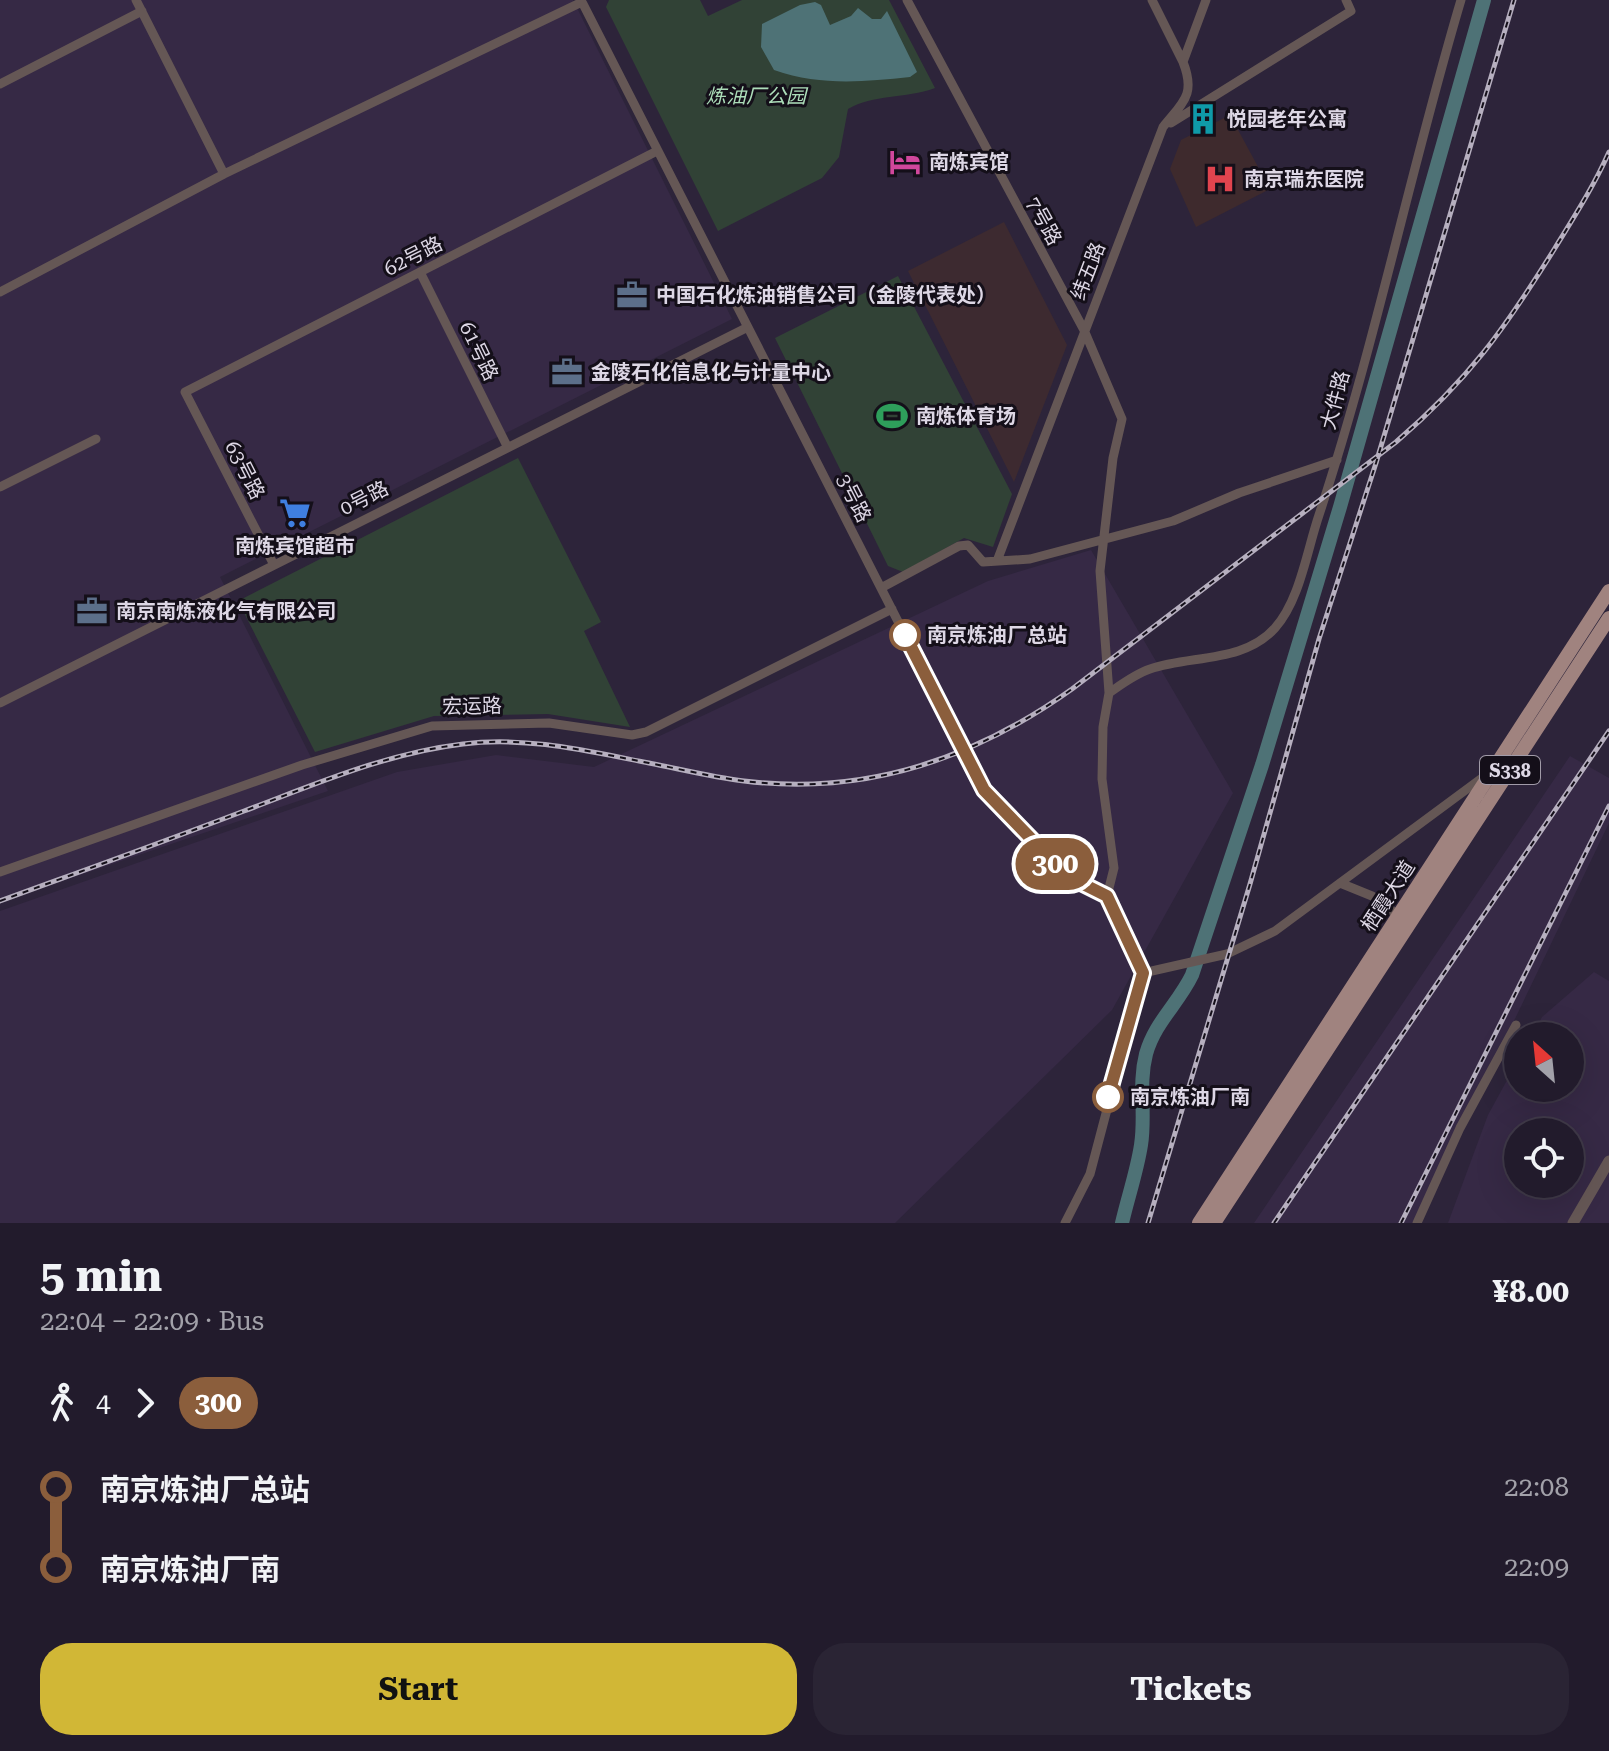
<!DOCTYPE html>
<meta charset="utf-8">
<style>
:root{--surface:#221b2c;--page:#2a2434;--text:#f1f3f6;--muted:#a2a1a9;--line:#3f3948;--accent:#d1b736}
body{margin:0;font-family:"Roboto Serif","Noto Sans SC",serif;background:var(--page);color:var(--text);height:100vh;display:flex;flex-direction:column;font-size:30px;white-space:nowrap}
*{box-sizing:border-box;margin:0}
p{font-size:26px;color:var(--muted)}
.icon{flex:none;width:44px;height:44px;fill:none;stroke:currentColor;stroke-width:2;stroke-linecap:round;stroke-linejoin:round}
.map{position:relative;height:1223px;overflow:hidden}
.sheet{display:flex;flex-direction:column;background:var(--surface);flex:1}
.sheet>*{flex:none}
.badge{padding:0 16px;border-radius:26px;font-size:28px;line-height:52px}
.needle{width:52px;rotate:333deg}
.tools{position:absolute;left:1504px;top:1022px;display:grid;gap:16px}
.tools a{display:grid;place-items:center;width:80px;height:80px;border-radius:50%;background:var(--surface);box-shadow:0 8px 32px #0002,0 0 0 2px var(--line);font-size:40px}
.map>.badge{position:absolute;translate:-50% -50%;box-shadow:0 0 0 4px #fff}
.legs{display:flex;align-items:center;gap:12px;height:88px;padding:0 40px;font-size:26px}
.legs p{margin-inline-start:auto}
.summary{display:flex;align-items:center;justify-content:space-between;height:136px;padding:0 40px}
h1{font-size:44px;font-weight:700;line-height:60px}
.cta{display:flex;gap:16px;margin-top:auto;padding:16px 40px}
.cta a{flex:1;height:92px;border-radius:32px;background:var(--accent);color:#111;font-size:32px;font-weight:700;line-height:92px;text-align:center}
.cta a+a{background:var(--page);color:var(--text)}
ul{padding:0 40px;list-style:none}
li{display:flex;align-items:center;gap:28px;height:80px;font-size:30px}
li i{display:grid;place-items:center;width:12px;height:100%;margin:0 10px;background:currentColor}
li i::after{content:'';width:20px;height:20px;margin:-10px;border:6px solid;border-radius:50%;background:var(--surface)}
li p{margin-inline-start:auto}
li:first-child i{background:linear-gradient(#0000 50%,currentColor 0)}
li:last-child i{background:linear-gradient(currentColor 50%,#0000 0)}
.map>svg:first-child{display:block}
.built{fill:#362945;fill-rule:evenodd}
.education{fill:#3d2a30}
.medical{fill:#3e2a2d}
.green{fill:#314236}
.water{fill:#4e7276}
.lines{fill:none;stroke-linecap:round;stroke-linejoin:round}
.river{stroke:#4e7276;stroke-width:14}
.minor{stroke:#655755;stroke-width:9}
.tertiary{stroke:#655755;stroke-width:11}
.primary{stroke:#a0837f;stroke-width:14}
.rail-casing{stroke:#b6afbf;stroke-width:5}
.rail{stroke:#140f19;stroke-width:2;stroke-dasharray:6;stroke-linecap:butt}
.line-1-casing{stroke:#fff;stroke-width:18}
.line-1{stroke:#8b5e3c;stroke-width:12}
.stop-1-dot{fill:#fff;stroke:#8b5e3c;stroke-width:4}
.labels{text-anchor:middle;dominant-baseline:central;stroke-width:6;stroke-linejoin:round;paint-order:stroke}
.shield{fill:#140f19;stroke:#a19ba8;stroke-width:2}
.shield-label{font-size:18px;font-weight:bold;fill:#ddd7e5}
.park-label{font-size:20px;font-style:italic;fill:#acddb9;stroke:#140f19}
.poi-label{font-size:20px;font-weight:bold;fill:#ddd7e5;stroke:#140f19;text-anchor:start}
.street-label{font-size:20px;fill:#ddd7e5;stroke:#140f19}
.stop-label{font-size:20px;font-weight:bold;fill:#ddd7e5;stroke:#140f19;text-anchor:start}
</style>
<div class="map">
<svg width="1609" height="1223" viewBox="0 0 1609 1223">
<rect width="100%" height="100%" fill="#2d243a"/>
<path class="built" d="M 0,0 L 573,0 L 732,319 L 220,577 L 328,791 L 0,902 Z
M 1091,550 L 1233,793 L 1112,1010 L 895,1223 L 0,1223 L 0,911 L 397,772 L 496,755 L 594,767 L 988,581 Z
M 1570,756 L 1609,778 L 1609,823 L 1417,1223 L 1254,1223 Z
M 1594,972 L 1609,981 L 1609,1223 L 1448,1223 L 1488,1115 L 1518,1060 L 1518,1088 L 1570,1088 L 1570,1036 L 1532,1036 L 1542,1017 ZM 1518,1132 L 1570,1132 L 1570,1184 L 1518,1184 Z"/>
<path class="education" d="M 1004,222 L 1067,345 L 1014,482 L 908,271 Z"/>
<path class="medical" d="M 1230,115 L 1270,189 L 1196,227 L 1170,169 L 1181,140 Z"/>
<path class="green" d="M 609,0 L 700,0 L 708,16 L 742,0 L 889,0 L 935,88 C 905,99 873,94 848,109 L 839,157 L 822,178 L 718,231 L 606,7 Z
M 898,276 L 1012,494 L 993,547 L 964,538 L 903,572 L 888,566 L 775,338 Z
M 518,458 L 601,622 L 584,631 L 630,727 L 548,714 L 434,716 L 315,752 L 238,601 Z"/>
<path class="water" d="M 815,2 L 821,5 L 830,25 L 851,16 L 858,8 L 872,19 L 881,19 L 887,11 L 917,72 L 910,77 C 862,82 820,86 774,70 L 761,47 L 762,24 L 800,5 Z"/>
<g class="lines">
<path class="river" d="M 1122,1223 C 1128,1197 1137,1171 1141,1145 C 1146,1114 1138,1085 1146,1054 C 1155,1022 1178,1004 1192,975 L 1262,765 L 1340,507 L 1484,0"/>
<path class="minor" d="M 136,0 L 224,174
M 581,0 L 984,790 L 1067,876 L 1107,896 L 1143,973
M 907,0 L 1084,330 L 1122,419 L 1113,458 L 1100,571 L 1109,693 L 1103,727 L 1102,779 L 1114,868 L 1107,896
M 1152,0 L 1183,62
M 0,84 L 142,11
M 1171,123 L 1351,11 L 1346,0
M 420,272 L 507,446
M 0,292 L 224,174 L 582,2
M 0,487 L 96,439
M 997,561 L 1163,127 C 1183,102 1196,95 1183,62 L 1206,0
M 274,565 L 185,392 L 657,151
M 881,588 L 959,546 L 968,545 L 983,562 L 1030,559 L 1173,521 L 1239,493 L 1337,460
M 1109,693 C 1122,684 1135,674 1150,669 C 1191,655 1244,663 1275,628 C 1300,600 1307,550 1319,515 C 1375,346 1410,171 1461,0
M 0,703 L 746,328
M 0,872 L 302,765 L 432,726 L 549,723 L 632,735 L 646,732 L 892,609
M 1340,883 L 1372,896 L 1402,918
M 1143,973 L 1227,954 L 1275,931 L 1486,775
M 1065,1223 L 1090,1174 L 1143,973
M 1417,1223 L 1460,1128 L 1516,1025"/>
<path class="tertiary" d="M 1573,1223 L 1609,1161"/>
<path class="primary" d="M 1199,1223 L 1609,591
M 1214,1223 L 1609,618"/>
<defs>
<path id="rail" d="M 0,901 C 82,871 163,842 244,811 C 316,784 387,753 463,744 C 526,736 587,751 649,763 C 680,769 712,777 744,781 C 866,796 974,759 1072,689 L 1396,442 C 1469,379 1504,330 1555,248 C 1574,217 1594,186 1609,152
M 1148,1223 L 1250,884 L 1319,639 L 1376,463 L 1514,0
M 1274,1223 L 1609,731
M 1401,1223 L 1609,806"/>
</defs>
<use href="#rail" class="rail-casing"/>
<use href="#rail" class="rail"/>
</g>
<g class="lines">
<defs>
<path id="line-1" d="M 905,635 L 984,790 L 1067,876 L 1107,896 L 1143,973 L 1108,1097"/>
</defs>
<use href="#line-1" class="line-1-casing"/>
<use href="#line-1" class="line-1"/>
</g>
<defs>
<symbol id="building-bare" viewBox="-9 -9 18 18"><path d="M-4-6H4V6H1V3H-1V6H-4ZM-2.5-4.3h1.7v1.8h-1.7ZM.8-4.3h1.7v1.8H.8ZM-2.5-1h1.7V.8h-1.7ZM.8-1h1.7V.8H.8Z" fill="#0f9aa8" stroke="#140f19" stroke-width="2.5" paint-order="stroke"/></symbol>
<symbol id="hotel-bare" viewBox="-9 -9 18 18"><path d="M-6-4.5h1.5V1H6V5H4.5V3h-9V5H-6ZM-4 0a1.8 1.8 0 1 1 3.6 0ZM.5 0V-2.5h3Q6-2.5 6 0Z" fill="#d1479c" stroke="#140f19" stroke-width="2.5" paint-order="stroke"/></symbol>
<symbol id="hospital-bare" viewBox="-9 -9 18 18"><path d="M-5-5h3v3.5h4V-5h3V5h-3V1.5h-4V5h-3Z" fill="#e0444e" stroke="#140f19" stroke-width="2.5" paint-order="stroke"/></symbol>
<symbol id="office-bare" viewBox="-9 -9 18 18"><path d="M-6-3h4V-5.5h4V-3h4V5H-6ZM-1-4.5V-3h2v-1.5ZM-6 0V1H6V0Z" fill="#5c6f8a" stroke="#140f19" stroke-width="2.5" paint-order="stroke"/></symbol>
<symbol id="stadium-bare" viewBox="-9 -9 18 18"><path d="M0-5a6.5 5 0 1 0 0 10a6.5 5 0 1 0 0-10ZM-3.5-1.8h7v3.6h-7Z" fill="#2e9e5b" stroke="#140f19" stroke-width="2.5" paint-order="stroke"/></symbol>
<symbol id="supermarket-bare" viewBox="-9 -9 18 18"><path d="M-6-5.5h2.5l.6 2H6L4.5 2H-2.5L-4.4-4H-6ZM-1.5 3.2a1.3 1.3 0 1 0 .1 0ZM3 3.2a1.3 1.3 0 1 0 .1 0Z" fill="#3f7fe0" stroke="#140f19" stroke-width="2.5" paint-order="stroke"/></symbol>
</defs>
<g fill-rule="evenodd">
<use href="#building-bare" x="1181" y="97" width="44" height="44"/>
<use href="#hotel-bare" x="883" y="140" width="44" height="44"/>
<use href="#hospital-bare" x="1198" y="157" width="44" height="44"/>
<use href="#office-bare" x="610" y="273" width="44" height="44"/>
<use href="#office-bare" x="545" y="350" width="44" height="44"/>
<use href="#stadium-bare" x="870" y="394" width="44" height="44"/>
<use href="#supermarket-bare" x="273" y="491" width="44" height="44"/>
<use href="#office-bare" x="70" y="589" width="44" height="44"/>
</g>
<g class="stop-1-dot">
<circle cx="905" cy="635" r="14"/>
<circle cx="1108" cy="1097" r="14"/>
</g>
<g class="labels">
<rect class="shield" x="1480" y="756" width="60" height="28" rx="6"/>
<g class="shield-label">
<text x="1510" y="770">S338</text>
</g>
<g class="park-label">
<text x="756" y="96">炼油厂公园</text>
</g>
<g class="poi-label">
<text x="1227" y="119">悦园老年公寓</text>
<text x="929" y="162">南炼宾馆</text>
<text x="1244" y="179">南京瑞东医院</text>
<text x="656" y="295">中国石化炼油销售公司（金陵代表处）</text>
<text x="591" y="372">金陵石化信息化与计量中心</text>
<text x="916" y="416">南炼体育场</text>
<text x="295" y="546" text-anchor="middle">南炼宾馆超市</text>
<text x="116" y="611">南京南炼液化气有限公司</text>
</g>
<g class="street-label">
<text transform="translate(1044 221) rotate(61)">7号路</text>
<text transform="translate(413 256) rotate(-27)">62号路</text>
<text transform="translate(1088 271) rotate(-69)">纬五路</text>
<text transform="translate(479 351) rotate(64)">61号路</text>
<text transform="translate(1335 400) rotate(-75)">大件路</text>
<text transform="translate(245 470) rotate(63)">63号路</text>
<text transform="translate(364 498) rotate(-27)">0号路</text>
<text transform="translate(854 498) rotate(63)">3号路</text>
<text transform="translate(472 706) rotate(-1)">宏运路</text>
<text transform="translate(1388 896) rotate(-57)">栖霞大道</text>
</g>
<g class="stop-label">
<text x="927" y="635">南京炼油厂总站</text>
<text x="1130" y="1097">南京炼油厂南</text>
</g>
</g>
</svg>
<div class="tools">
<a><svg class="needle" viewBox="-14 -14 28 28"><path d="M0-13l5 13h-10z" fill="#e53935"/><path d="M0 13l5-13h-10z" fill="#a2a1a9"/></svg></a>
<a><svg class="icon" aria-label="locate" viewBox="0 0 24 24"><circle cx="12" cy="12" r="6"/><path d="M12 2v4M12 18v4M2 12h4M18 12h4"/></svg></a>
</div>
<b class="badge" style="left:1055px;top:864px;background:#8b5e3c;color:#fff">300</b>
</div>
<section class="sheet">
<div class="summary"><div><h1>5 min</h1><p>22:04 – 22:09 · Bus</p></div><b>¥8.00</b></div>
<div class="legs"><svg class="icon" aria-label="walk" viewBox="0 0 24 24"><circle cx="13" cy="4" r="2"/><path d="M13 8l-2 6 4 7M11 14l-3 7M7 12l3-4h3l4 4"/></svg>4<svg class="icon" aria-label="forward" viewBox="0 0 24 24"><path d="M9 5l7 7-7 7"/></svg><b class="badge" style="background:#8b5e3c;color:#fff">300</b></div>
<ul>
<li><i style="color:#8b5e3c"></i><b>南京炼油厂总站</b><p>22:08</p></li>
<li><i style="color:#8b5e3c"></i><b>南京炼油厂南</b><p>22:09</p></li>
</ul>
<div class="cta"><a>Start</a><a>Tickets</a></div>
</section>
